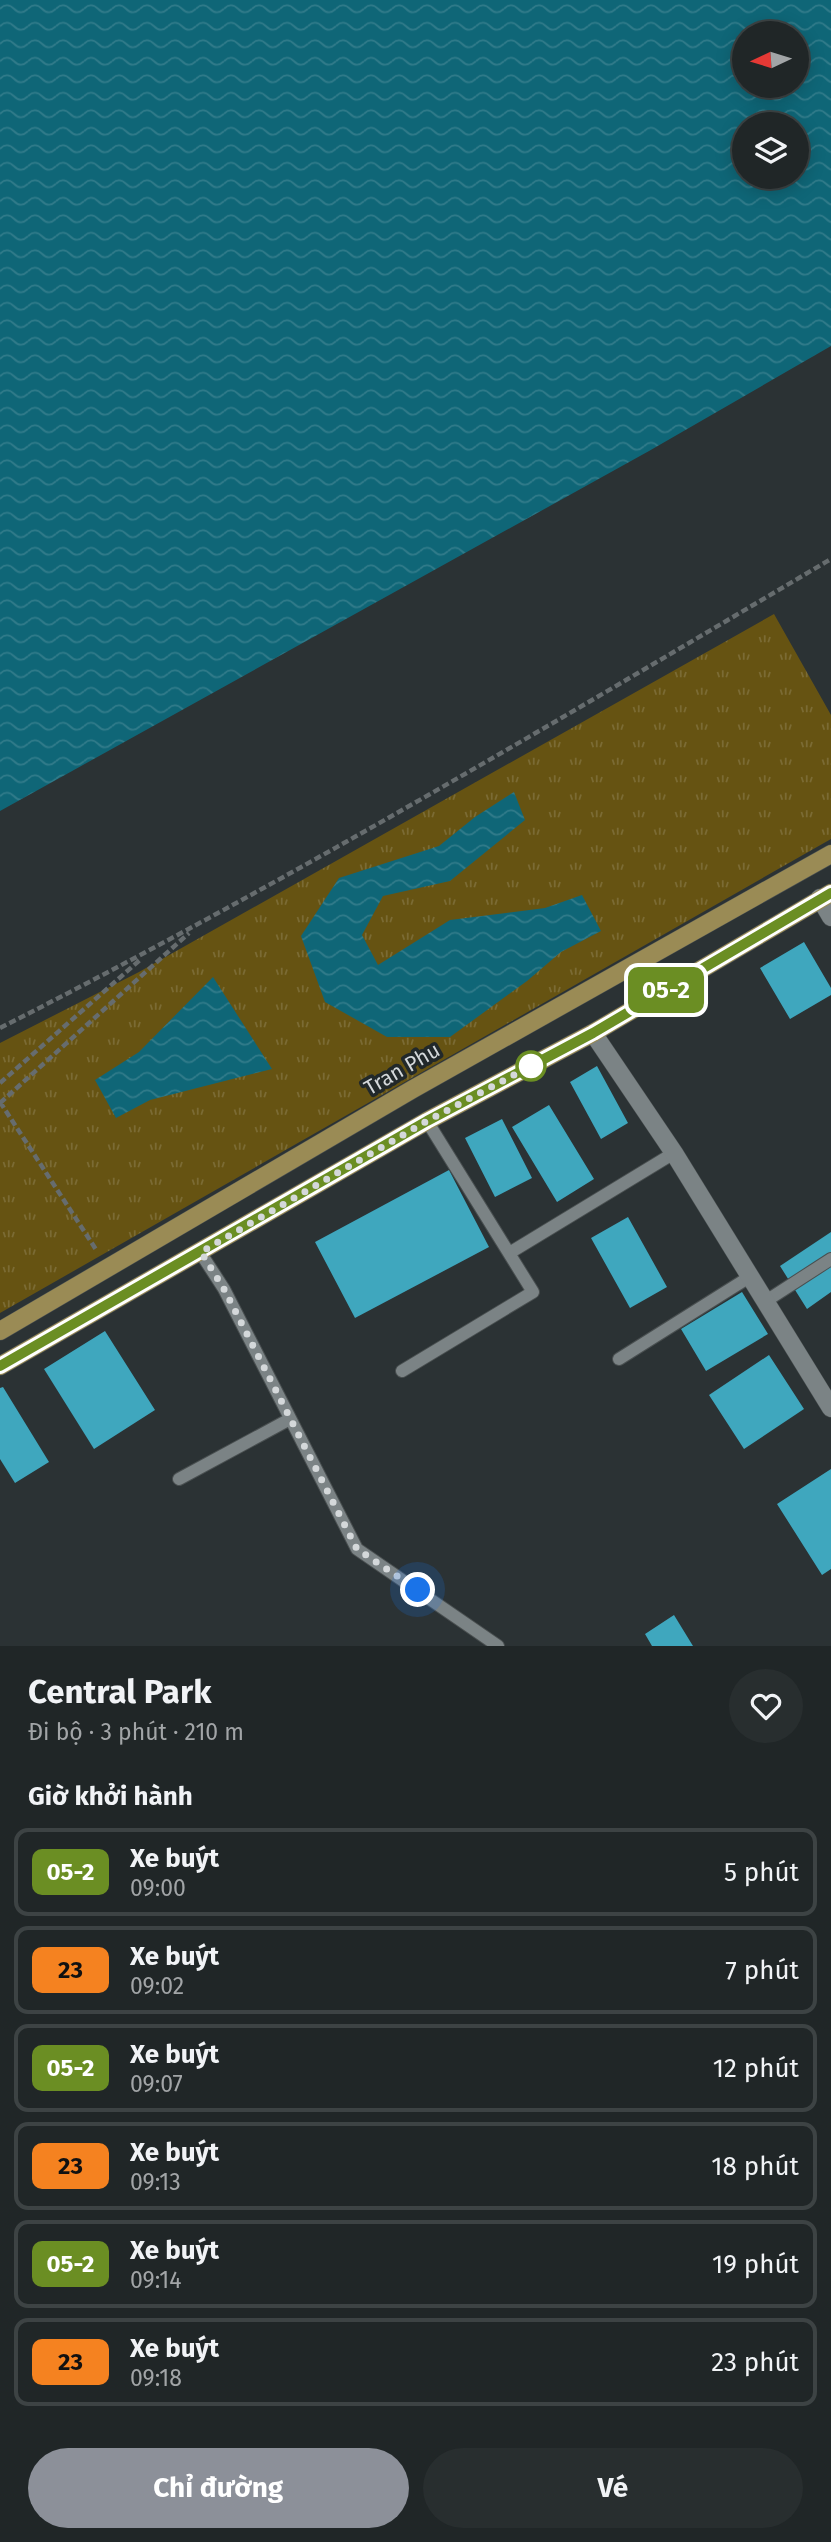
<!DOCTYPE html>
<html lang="vi">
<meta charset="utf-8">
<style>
:root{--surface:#202627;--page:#282e2f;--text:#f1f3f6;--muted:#a2a5a7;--line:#3d4344;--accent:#8c9099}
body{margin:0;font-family:"Fira Sans",sans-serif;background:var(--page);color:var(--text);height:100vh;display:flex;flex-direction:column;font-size:26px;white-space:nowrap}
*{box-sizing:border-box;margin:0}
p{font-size:23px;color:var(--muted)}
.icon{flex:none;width:38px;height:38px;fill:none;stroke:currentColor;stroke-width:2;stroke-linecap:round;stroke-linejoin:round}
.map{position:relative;height:1646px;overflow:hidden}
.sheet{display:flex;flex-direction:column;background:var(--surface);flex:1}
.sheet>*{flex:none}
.badge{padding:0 14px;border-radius:10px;font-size:24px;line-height:46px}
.needle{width:46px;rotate:266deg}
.buttons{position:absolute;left:732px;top:21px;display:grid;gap:14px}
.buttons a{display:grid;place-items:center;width:77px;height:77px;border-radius:50%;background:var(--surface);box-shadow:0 4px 18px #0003,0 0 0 2px var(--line);font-size:35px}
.you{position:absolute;width:35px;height:35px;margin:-18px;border:5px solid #fff;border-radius:50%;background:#1a73e8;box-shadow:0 0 0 10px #1a73e833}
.map>.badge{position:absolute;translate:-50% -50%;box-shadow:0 0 0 4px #fff}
h2{padding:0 28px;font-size:26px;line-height:63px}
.round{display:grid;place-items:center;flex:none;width:74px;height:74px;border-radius:37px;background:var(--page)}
.overview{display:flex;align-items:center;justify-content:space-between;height:119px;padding:0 28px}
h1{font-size:33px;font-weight:700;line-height:52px}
.cta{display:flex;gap:14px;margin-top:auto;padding:14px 28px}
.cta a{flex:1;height:80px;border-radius:42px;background:var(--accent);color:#fff;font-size:28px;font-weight:700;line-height:80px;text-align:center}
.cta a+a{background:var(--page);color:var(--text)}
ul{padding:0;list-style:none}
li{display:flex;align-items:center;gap:21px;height:88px;margin:0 14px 10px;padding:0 14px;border:4px solid var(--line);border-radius:14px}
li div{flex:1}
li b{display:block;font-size:26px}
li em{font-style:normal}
li .badge{min-width:77px;font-weight:700;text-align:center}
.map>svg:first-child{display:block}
.park{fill:url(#park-tufts)}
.water{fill:url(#water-waves);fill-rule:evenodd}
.building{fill:#3fa7be}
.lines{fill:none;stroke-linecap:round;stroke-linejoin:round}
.service-casing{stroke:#494f50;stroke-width:14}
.minor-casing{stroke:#494f50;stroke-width:19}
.primary-casing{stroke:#494f50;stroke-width:19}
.path{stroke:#666c6e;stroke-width:4.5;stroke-dasharray:7 3.5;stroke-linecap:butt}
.service{stroke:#7b8385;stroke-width:12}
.minor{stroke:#7b8385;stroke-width:18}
.primary{stroke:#9a8b55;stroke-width:18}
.line-casing{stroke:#fff;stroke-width:16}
.line{stroke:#6b8e23;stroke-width:10}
.walk{stroke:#d4d8da;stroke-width:7;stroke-dasharray:0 12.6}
.stop-dot{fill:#fff;stroke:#6b8e23;stroke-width:3.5}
.labels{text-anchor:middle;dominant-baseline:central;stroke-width:7;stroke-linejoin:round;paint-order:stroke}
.street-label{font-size:21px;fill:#d4d8da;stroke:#21282a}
</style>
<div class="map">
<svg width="831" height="1646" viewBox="0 0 831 1646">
<defs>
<pattern id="park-tufts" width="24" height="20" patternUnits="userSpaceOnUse" patternTransform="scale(1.75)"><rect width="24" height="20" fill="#665312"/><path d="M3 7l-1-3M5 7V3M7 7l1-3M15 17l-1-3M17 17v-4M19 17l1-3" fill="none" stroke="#7b6b34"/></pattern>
<pattern id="water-waves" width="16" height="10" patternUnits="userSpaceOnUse" patternTransform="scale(1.75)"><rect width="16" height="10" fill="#0f6677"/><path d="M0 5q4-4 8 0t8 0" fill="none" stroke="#317b8a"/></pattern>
</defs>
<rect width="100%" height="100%" fill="#2b3234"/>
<path class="park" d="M 774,614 L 831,715 L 831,839 L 0,1313 L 0,1043 L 139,972 Z"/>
<path class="water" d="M 0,0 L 831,0 L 831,346 L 649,451 L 0,811 ZM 744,33 L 796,33 L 796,86 L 744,86 ZM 744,124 L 796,124 L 796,177 L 744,177 Z
M 514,792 L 525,820 L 450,881 L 383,896 L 362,935 L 378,965 L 450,920 L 545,908 L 582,895 L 601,931 L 561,952 L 527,981 L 450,1037 L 387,1037 L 325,1002 L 301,936 L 339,878 L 439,846 L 475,817 Z
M 213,977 L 272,1069 L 150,1100 L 116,1118 L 95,1080 L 139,1052 Z"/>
<path class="building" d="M 804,942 L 831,988 L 831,995 L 790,1019 L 760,968 Z
M 597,1066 L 628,1123 L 601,1139 L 570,1082 Z
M 549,1105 L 594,1179 L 557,1202 L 512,1127 Z
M 502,1119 L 532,1178 L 495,1197 L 465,1138 Z
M 449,1170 L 489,1247 L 355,1318 L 315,1242 Z
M 628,1217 L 667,1287 L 630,1308 L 591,1238 Z
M 831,1232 L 831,1292 L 807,1309 L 780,1266 Z
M 742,1292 L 768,1334 L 706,1371 L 681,1329 Z
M 105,1331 L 155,1410 L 94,1449 L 44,1369 Z
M 769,1355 L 804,1409 L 744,1449 L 709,1395 Z
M 3,1387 L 49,1462 L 15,1483 L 0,1459 L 0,1388 Z
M 831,1469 L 831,1569 L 822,1575 L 777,1504 Z
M 674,1615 L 693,1646 L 652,1646 L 645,1634 Z"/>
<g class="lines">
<defs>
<path id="service" d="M 200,1252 L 224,1289 L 357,1549 L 498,1646
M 511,1252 L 674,1153
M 766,1301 L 831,1259
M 619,1359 L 751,1276
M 402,1371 L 533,1292 L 427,1121
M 179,1479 L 290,1419"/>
<path id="minor" d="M 820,898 L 831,917
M 593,1033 L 674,1153 L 831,1408"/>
<path id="primary" d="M 0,1331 L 413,1089 L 831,854
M 0,1366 L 427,1121 L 593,1033 L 831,893"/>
</defs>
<use href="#service" class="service-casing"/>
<use href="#minor" class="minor-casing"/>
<use href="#primary" class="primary-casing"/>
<path class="path" d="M 0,1028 C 284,884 557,721 831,559
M 0,1083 L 141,959
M 0,1102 L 97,1251
M 0,1103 L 189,933"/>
<use href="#service" class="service"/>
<use href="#minor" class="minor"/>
<use href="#primary" class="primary"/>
</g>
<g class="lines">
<defs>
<path id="line" d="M 0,1366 L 427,1121 L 593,1033 L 831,893"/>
</defs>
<use href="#line" class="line-casing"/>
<use href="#line" class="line"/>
<path class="walk" d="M 418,1590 L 357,1549 L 224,1289 L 201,1252 L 427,1121 L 531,1066"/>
</g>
<circle class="stop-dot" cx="531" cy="1066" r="14"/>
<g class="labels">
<g class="street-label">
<text transform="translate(402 1069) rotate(-30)">Tran Phu</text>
</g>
</g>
</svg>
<div class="buttons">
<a><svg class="needle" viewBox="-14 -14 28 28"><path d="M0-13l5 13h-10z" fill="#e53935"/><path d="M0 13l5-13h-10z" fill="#a2a5a7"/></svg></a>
<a><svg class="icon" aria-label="layers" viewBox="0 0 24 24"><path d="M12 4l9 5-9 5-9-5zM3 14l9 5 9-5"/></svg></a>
</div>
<div class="you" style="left:418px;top:1590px"></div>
<b class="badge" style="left:666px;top:990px;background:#6b8e23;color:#fff">05-2</b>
</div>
<section class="sheet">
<div class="overview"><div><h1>Central Park</h1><p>Đi bộ · 3 phút · 210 m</p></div><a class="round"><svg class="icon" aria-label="heart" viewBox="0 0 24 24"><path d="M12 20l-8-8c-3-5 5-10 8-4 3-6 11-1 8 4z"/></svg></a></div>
<h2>Giờ khởi hành</h2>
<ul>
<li><span class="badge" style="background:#6b8e23;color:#fff">05-2</span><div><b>Xe buýt</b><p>09:00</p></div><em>5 phút</em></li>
<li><span class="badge" style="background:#f58220;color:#111">23</span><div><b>Xe buýt</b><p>09:02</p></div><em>7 phút</em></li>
<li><span class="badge" style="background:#6b8e23;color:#fff">05-2</span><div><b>Xe buýt</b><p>09:07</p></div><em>12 phút</em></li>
<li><span class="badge" style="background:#f58220;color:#111">23</span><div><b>Xe buýt</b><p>09:13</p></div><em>18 phút</em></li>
<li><span class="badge" style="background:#6b8e23;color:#fff">05-2</span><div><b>Xe buýt</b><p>09:14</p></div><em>19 phút</em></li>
<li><span class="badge" style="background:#f58220;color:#111">23</span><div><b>Xe buýt</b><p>09:18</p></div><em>23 phút</em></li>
</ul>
<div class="cta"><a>Chỉ đường</a><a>Vé</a></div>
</section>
